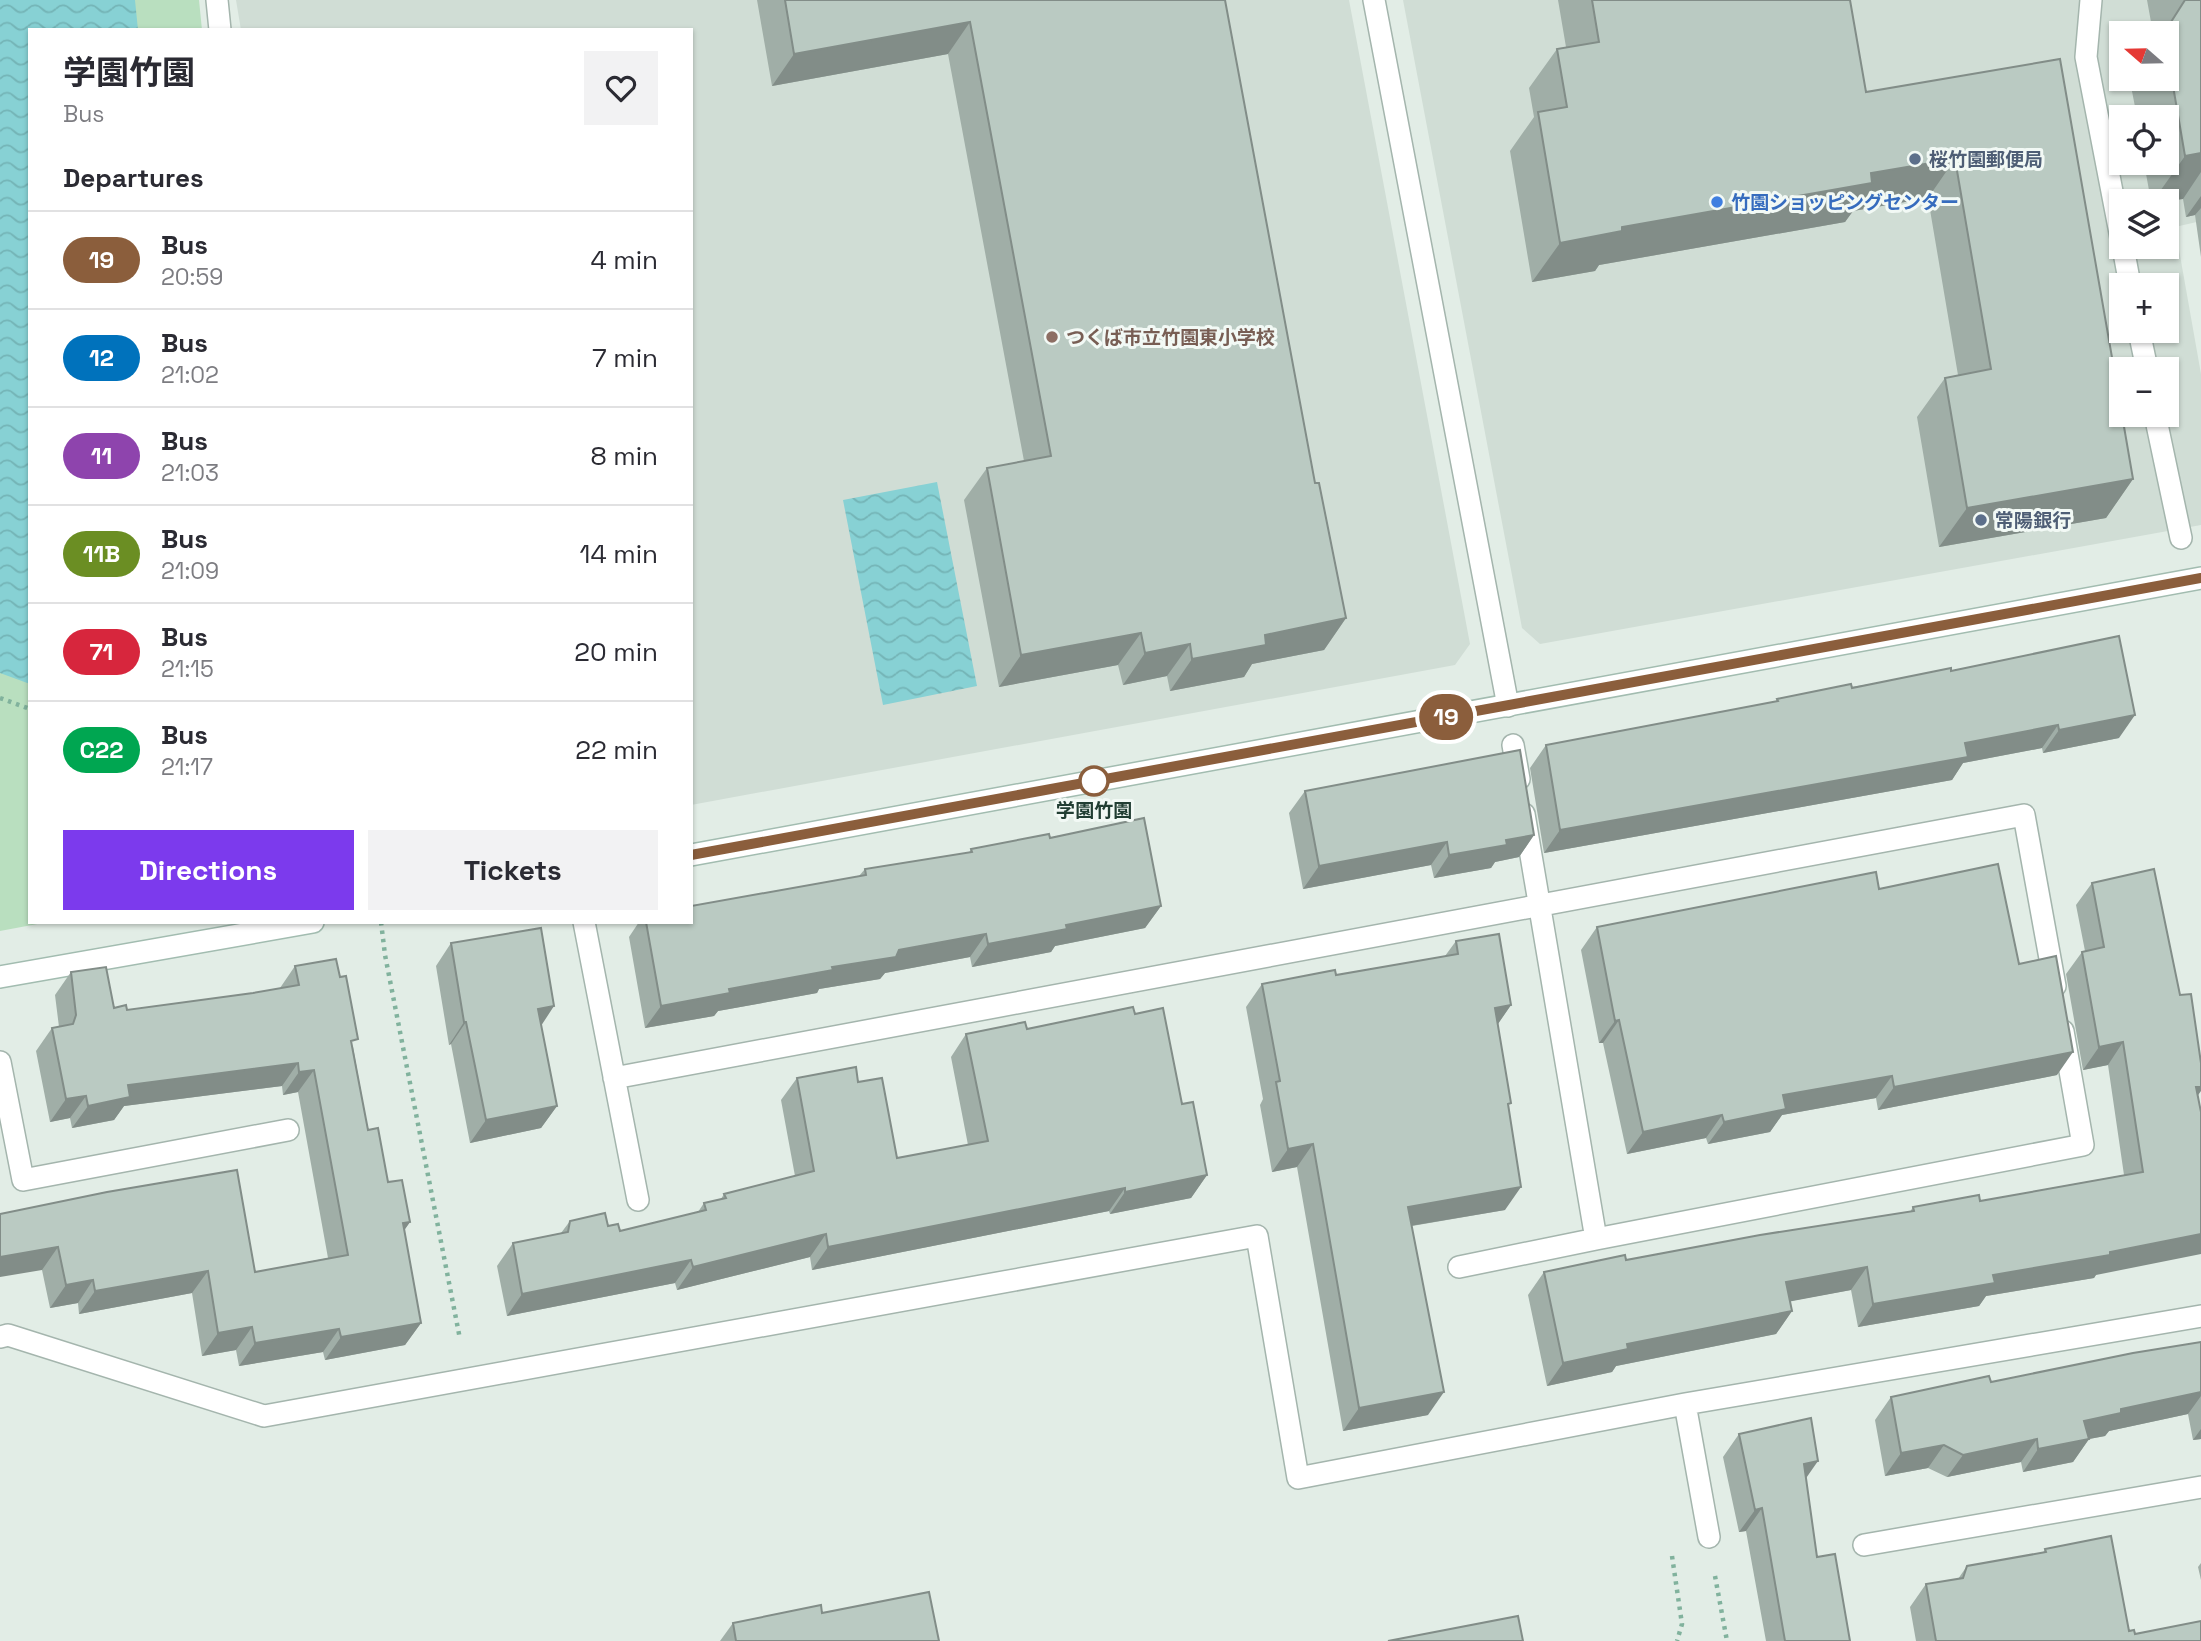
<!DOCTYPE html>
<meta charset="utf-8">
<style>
:root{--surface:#fff;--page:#f2f2f3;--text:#2b2b33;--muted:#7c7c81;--line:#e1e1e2;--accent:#7c3aed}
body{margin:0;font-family:"Space Grotesk","Noto Sans JP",sans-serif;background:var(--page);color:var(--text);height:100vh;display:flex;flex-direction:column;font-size:26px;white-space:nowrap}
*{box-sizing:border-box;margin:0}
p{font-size:23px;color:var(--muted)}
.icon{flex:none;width:38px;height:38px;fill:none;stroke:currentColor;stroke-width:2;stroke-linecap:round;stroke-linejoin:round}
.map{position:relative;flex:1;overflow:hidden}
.details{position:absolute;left:28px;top:28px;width:665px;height:896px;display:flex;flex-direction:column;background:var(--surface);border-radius:0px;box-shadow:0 2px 5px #0004}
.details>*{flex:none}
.badge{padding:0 14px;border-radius:23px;font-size:24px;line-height:46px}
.needle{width:46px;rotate:290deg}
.controls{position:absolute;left:2109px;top:21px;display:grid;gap:14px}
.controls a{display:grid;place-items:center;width:70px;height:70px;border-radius:0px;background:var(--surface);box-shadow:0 2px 5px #0004;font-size:35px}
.map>.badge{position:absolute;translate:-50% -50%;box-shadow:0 0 0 4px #fff}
h2{padding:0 35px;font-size:26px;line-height:63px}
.round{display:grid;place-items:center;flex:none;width:74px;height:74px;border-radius:0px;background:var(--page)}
.overview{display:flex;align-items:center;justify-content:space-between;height:119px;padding:0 35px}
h1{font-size:33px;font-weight:700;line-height:52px}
.primary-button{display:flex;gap:14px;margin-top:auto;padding:14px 35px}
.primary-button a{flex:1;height:80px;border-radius:0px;background:var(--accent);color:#fff;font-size:28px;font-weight:700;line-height:80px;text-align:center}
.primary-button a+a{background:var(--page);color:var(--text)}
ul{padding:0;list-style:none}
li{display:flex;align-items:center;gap:21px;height:98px;padding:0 35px;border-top:2px solid var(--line)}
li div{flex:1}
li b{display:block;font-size:26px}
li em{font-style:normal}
li .badge{min-width:77px;font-weight:700;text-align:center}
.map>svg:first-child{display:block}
.built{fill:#d0ddd5;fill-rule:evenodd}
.green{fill:#b9dfbf}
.water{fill:url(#water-waves)}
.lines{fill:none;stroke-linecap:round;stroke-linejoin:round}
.street-casing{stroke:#a4b5ad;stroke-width:24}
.secondary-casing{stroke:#a2bcb0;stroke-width:24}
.path{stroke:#81b29d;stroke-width:4.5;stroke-dasharray:3.5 5;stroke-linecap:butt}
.street{stroke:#fff;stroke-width:21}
.secondary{stroke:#fff;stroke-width:21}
.wall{fill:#a0aea7}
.shaded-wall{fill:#828d88}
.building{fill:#bacac2;stroke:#828d88;stroke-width:2}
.line-casing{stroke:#fff;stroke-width:16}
.line{stroke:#8b5e3c;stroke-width:10}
.service-dot{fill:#5c6f8a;stroke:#f2f9f5;stroke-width:2.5}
.shop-dot{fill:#3f7fe0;stroke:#f2f9f5;stroke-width:2.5}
.education-dot{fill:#8d6e63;stroke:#f2f9f5;stroke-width:2.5}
.stop-dot{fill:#fff;stroke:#8b5e3c;stroke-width:3.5}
.labels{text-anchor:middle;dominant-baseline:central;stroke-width:6;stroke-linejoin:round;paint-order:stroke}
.service-label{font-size:19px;font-weight:bold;fill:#4e5e75;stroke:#f2f9f5;text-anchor:start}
.shop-label{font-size:19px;font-weight:bold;fill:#366cbe;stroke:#f2f9f5;text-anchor:start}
.education-label{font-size:19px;font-weight:bold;fill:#785e54;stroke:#f2f9f5;text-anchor:start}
.stop-label{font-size:19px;font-weight:bold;fill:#213e33;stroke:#f2f9f5}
</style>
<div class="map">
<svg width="2201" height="1641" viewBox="0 0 2201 1641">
<defs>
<pattern id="water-waves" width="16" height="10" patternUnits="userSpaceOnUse" patternTransform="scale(1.75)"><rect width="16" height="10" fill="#87d1d4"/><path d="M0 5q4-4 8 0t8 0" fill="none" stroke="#74b4b6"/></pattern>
</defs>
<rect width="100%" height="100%" fill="#e2ede6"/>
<path class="built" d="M 236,0 L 1349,0 L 1470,644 L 1455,665 L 691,805 L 691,30 L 241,30 Z
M 1403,0 L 2201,0 L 2201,221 L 2175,227 L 2201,374 L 2201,525 L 1540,644 L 1522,628 ZM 2121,33 L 2166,33 L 2166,79 L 2121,79 ZM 2121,117 L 2166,117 L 2166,163 L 2121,163 ZM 2121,201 L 2166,201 L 2166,247 L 2121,247 ZM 2121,285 L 2166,285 L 2166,331 L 2121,331 ZM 2121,369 L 2166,369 L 2166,415 L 2121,415 Z"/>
<path class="green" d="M 0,0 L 199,0 L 202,30 L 30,30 L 30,922 L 48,922 L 0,931 Z"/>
<path class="water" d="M 0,0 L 135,0 L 138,30 L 30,30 L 30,684 L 0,673 Z
M 937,482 L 977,686 L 883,705 L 843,500 Z"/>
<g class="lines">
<defs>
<path id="street" d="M 217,0 L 220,30
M 1374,0 L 1508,706
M 2091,0 L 2086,57 L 2121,238
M 2123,247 L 2130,285
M 2139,331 L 2147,369
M 2155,415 L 2181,538
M 1513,745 L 1519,779
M 1524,814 L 1596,1239 L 2083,1145 L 2063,1031
M 584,922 L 638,1200
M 0,1062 L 23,1180 L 288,1130
M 614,1078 L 2024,815 L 2055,986
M 1459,1267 L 1596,1239
M 0,1337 L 8,1335 L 264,1416 L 1257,1236 L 1298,1478 L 1685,1404 L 2201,1316
M 1685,1404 L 1709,1537
M 1864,1545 L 2201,1487"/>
<path id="secondary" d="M 691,855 L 2201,578
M 0,977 L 313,922"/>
</defs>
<use href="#street" class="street-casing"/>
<use href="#secondary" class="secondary-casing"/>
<path class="path" d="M 0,698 L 30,709
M 381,922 L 385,955 L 460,1339
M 1672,1556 L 1682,1624 L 1677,1641
M 1715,1576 L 1727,1641"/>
<use href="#street" class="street"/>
<use href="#secondary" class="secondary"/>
</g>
<path class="wall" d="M 757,0 L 1225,0 L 1315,483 L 1346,618 L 1324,650 L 1252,664 L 1244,677 L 1170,691 L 1167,676 L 1123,685 L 1118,665 L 999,687 L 964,500 L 987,468 L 1024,461 L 948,54 L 772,86 Z
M 1558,0 L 1850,0 L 1866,92 L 2060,59 L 2133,479 L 2106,518 L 1939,547 L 1917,417 L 1945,378 L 1958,375 L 1928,198 L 1853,211 L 1845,222 L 1599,265 L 1595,271 L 1532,282 L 1510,151 L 1534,117 L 1529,88 L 1557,49 L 1566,47 Z
M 2147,0 L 2201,0 L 2201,257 L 2195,215 L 2186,217 L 2183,199 L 2166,201 L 2151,201 L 2144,163 L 2166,163 L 2166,117 L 2137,117 L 2130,81 L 2132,79 L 2166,79 L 2166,33 L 2153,33 Z
M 1951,671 L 2119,738 L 2043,753 L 2042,748 L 1963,763 L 1952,780 L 1544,853 L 1530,768 L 1546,745 L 1775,702 L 1777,699 Z
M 1305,791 L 1534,835 L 1519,857 L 1495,862 L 1491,868 L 1434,878 L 1431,865 L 1303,889 L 1289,813 Z
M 1050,838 L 1161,906 L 1145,928 L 1055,946 L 1051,952 L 972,967 L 970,957 L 885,973 L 880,979 L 819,989 L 817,993 L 718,1011 L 714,1016 L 645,1028 L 629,937 L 639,922 L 691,922 L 859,876 L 865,869 L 969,853 L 971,849 Z
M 2092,883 L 2198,1095 L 2094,1278 L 1986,1296 L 1979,1306 L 1858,1327 L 1851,1290 L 1790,1301 L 1792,1311 L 1776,1334 L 1616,1366 L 1612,1372 L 1547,1386 L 1528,1295 L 1544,1272 L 1626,1260 L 1910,1212 L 1913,1207 L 1980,1201 L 2124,1175 L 2108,1065 L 2083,1070 L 2066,974 L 2082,952 L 2085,951 L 2076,905 Z
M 1879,889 L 2019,964 L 2057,1075 L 1878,1110 L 1876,1098 L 1782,1115 L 1770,1132 L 1708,1144 L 1706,1138 L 1627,1154 L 1603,1043 L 1599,1043 L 1581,950 L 1597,927 Z
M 1456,941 L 1511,1005 L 1498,1024 L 1508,1107 L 1505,1210 L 1412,1226 L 1428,1415 L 1343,1431 L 1297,1167 L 1272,1172 L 1260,1105 L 1263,1099 L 1246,1007 L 1262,984 L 1336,975 L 1445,956 Z
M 451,943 L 541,1025 L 557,1106 L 541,1128 L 470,1143 L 451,1044 L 449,1045 L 436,966 Z
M 295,966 L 353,1047 L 368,1130 L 388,1182 L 410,1222 L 404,1230 L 421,1323 L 405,1345 L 325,1360 L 323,1352 L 239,1366 L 236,1350 L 202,1356 L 192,1293 L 79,1314 L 78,1303 L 50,1308 L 42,1270 L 0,1214 L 255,1272 L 328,1258 L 298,1092 L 283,1095 L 282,1086 L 124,1106 L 114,1120 L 72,1128 L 70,1118 L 50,1122 L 36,1051 L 52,1028 L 59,1027 L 55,995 L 71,972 L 114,1008 L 127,1010 L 253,993 L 280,988 Z
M 1135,1014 L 1182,1104 L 1207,1175 L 1191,1198 L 1110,1214 L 1109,1211 L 812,1270 L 810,1257 L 677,1290 L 675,1283 L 507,1316 L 497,1266 L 513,1243 L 561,1233 L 570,1221 L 608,1226 L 620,1231 L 698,1212 L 704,1203 L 721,1199 L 724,1194 L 795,1176 L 781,1100 L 797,1078 L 858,1082 L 897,1158 L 968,1145 L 951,1057 L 966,1034 L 1027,1029 Z
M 2201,1342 L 2201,1439 L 2193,1440 L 2188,1414 L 2109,1431 L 2105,1436 L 2089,1439 L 2073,1462 L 2023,1472 L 2021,1462 L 1947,1477 L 1928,1468 L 1885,1476 L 1875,1420 L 1891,1397 L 1991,1382 Z
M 1739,1434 L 1806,1478 L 1817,1557 L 1850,1641 L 1766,1641 L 1746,1531 L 1739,1532 L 1723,1457 Z
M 2045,1549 L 2129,1631 L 2135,1634 L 2201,1641 L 1916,1641 L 1910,1607 L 1926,1584 L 1958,1579 L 1967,1566 L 2043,1553 Z
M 2201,1563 L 2201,1580 L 2198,1567 Z
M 822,1613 L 939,1641 L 720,1641 L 733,1623 Z"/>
<path class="shaded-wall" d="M 970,22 L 948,54 L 772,86 L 794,54 Z
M 2201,153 L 2201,172 L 2183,199 L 2166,201 L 2153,201 L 2185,156 Z
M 1955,159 L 1928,198 L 1853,211 L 1845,222 L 1599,265 L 1595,271 L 1532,282 L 1560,243 L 1622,227 L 1871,173 Z
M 2201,196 L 2201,208 L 2195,215 L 2186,217 Z
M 2133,479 L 2106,518 L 1939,547 L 1967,508 Z
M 1346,618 L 1324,650 L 1252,664 L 1244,677 L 1170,691 L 1192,659 L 1265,635 Z
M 1141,633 L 1118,665 L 999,687 L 1021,655 Z
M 1190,644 L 1167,676 L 1123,685 L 1145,653 Z
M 2135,715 L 2119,738 L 2043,753 L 2059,730 Z
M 2058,725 L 2042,748 L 1963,763 L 1952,780 L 1544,853 L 1560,830 L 1965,743 Z
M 1534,835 L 1519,857 L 1495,862 L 1491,868 L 1434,878 L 1449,855 L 1506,840 Z
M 1447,842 L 1431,865 L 1303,889 L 1319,866 Z
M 1161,906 L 1145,928 L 1055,946 L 1051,952 L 972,967 L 988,944 L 1066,925 Z
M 986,934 L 970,957 L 885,973 L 880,979 L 819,989 L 817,993 L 718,1011 L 714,1016 L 645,1028 L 661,1006 L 729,989 L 832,967 L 899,950 Z
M 1511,1005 L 1495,1028 L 1495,1008 Z
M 554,1006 L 539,1029 L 538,1009 Z
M 1619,1020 L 1603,1043 L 1599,1043 L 1615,1021 Z
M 464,1022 L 466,1022 L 451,1044 L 449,1045 Z
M 2123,1042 L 2108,1065 L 2083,1070 L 2099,1047 Z
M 2073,1052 L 2057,1075 L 1878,1110 L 1894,1087 Z
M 298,1063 L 282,1086 L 124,1106 L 114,1120 L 72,1128 L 88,1106 L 128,1085 Z
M 314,1070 L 298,1092 L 283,1095 L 299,1072 Z
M 1892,1076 L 1876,1098 L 1782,1115 L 1770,1132 L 1708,1144 L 1724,1122 L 1783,1095 Z
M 2196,1087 L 2201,1087 L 2201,1091 L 2188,1109 Z
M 86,1096 L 70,1118 L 50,1122 L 66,1099 Z
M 557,1106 L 541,1128 L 470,1143 L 486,1120 Z
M 1722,1115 L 1706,1138 L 1627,1154 L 1643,1132 Z
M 1313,1144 L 1297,1167 L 1272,1172 L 1288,1149 Z
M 1207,1175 L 1191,1198 L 1110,1214 L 1125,1192 Z
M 1521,1187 L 1505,1210 L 1392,1229 L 1408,1207 Z
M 1125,1188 L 1109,1211 L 812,1270 L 828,1247 Z
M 410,1222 L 394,1245 L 403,1223 Z
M 826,1234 L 810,1257 L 677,1290 L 693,1267 Z
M 2201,1234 L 2201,1254 L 2096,1275 L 2094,1278 L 1986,1296 L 1979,1306 L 1858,1327 L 1873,1304 L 1993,1275 Z
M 58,1247 L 42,1270 L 0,1277 L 0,1257 Z
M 691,1260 L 675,1283 L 507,1316 L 522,1294 Z
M 1867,1267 L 1851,1290 L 1771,1305 L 1786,1282 Z
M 208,1271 L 192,1293 L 79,1314 L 95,1291 Z
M 93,1280 L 78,1303 L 50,1308 L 66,1285 Z
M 1792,1311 L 1776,1334 L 1616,1366 L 1612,1372 L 1547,1386 L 1563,1363 L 1627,1344 Z
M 421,1323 L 405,1345 L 325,1360 L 341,1337 Z
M 252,1327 L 236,1350 L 202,1356 L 218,1333 Z
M 339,1329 L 323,1352 L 239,1366 L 255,1343 Z
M 1444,1392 L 1428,1415 L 1343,1431 L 1359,1408 Z
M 2201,1392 L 2201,1396 L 2188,1414 L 2109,1431 L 2105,1436 L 2089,1439 L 2073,1462 L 2023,1472 L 2038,1449 L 2084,1421 L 2121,1409 Z
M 2201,1429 L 2201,1439 L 2193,1440 Z
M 2037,1439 L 2021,1462 L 1947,1477 L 1963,1455 Z
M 1944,1445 L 1928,1468 L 1885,1476 L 1901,1453 Z
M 1818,1461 L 1802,1484 L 1804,1464 Z
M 1762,1508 L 1746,1531 L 1739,1532 L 1755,1510 Z"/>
<path class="building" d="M 785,0 L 1225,0 L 1315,483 L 1319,483 L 1346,618 L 1265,635 L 1266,645 L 1192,659 L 1190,644 L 1145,653 L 1141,633 L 1021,655 L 987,468 L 1051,456 L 970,22 L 794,54 Z
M 1592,0 L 1850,0 L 1866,92 L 2060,59 L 2121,409 L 2121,415 L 2122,415 L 2133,479 L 1967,508 L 1945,378 L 1991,369 L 1955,159 L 1871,173 L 1872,183 L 1622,227 L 1622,231 L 1560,243 L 1538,112 L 1567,107 L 1557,49 L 1599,42 Z
M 2185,0 L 2201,0 L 2201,153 L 2185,156 L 2166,45 L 2166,33 L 2164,33 Z
M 2119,636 L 2135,715 L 2059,730 L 2058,725 L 1965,743 L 1968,757 L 1560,830 L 1546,745 L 1778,701 L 1777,699 L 1851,684 L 1852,688 L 1951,668 L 1951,671 Z
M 1520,750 L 1534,835 L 1506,840 L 1507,845 L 1449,855 L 1447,842 L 1319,866 L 1305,791 Z
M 1144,818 L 1161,906 L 1066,925 L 1067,929 L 988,944 L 986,934 L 899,950 L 896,957 L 832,967 L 833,970 L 729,989 L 730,993 L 661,1006 L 646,922 L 691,922 L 691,906 L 866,875 L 865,869 L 972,852 L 971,849 L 1049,834 L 1050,838 Z
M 1998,864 L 2019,964 L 2056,956 L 2073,1052 L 1894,1087 L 1892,1076 L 1783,1095 L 1786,1109 L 1724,1122 L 1722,1115 L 1643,1132 L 1619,1020 L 1615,1021 L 1597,927 L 1876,872 L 1879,889 Z
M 2154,869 L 2180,995 L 2191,994 L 2201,1063 L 2201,1087 L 2196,1087 L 2201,1112 L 2201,1234 L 2110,1252 L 2110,1255 L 1993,1275 L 1995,1283 L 1873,1304 L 1867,1267 L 1786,1282 L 1792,1311 L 1627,1344 L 1628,1349 L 1563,1363 L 1544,1272 L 1625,1255 L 1626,1260 L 1760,1235 L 1914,1211 L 1913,1207 L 1979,1195 L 1980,1201 L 2143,1172 L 2123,1042 L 2099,1047 L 2082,952 L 2104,947 L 2092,883 Z
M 541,928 L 554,1006 L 538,1009 L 557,1106 L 486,1120 L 466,1022 L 464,1022 L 451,943 Z
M 1499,934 L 1511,1005 L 1495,1008 L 1511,1103 L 1508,1104 L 1521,1187 L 1408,1207 L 1444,1392 L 1359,1408 L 1313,1144 L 1288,1149 L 1276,1082 L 1280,1081 L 1262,984 L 1335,970 L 1336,975 L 1458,954 L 1456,941 Z
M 336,959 L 340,977 L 346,976 L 358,1039 L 351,1041 L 368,1130 L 378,1128 L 388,1182 L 402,1180 L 410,1222 L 403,1223 L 421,1323 L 341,1337 L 339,1329 L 255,1343 L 252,1327 L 218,1333 L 208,1271 L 95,1291 L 93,1280 L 66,1285 L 58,1247 L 0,1257 L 0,1214 L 107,1192 L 237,1170 L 255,1272 L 348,1255 L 314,1070 L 299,1072 L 298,1063 L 128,1085 L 130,1097 L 88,1106 L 86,1096 L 66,1099 L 52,1028 L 73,1024 L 76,1015 L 71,972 L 106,967 L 114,1008 L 126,1005 L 127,1010 L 253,993 L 299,985 L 295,966 Z
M 1133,1007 L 1135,1014 L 1163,1008 L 1182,1104 L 1193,1102 L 1207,1175 L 1125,1192 L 1125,1188 L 828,1247 L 826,1234 L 693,1267 L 691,1260 L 522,1294 L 513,1243 L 568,1232 L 570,1221 L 605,1213 L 608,1226 L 618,1224 L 620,1231 L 706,1210 L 704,1203 L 726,1198 L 724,1194 L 814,1171 L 797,1078 L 856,1067 L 858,1082 L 882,1078 L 897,1158 L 988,1141 L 966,1034 L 1025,1022 L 1027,1029 Z
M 2201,1342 L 2201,1392 L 2121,1409 L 2121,1413 L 2084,1421 L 2089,1439 L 2038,1449 L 2037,1439 L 1963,1455 L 1944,1445 L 1901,1453 L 1891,1397 L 1989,1376 L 1991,1382 L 2133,1353 Z
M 1811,1418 L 1818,1461 L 1804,1464 L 1817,1557 L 1835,1554 L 1850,1641 L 1785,1641 L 1762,1508 L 1755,1510 L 1739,1434 Z
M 2111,1536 L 2129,1631 L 2134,1630 L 2135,1634 L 2201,1621 L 2201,1641 L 1936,1641 L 1926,1584 L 1963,1578 L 1967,1566 L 2046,1552 L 2045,1549 Z
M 929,1592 L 939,1641 L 736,1641 L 733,1623 L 821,1605 L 822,1613 Z
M 1518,1616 L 1523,1641 L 1388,1641 Z"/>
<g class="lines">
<defs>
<path id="line" d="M 691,855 L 2201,578"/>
</defs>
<use href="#line" class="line-casing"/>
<use href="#line" class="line"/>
</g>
<g class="service-dot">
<circle cx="1915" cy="159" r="7"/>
<circle cx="1981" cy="520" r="7"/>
</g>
<circle class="shop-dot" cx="1717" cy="202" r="7"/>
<circle class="education-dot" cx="1052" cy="337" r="7"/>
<circle class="stop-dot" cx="1094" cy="781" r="14"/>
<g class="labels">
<g class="service-label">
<text x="1929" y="159">桜竹園郵便局</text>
<text x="1995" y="520">常陽銀行</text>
</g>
<g class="shop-label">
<text x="1731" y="202">竹園ショッピングセンター</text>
</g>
<g class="education-label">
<text x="1066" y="337">つくば市立竹園東小学校</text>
</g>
<g class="stop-label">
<text x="1094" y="810">学園竹園</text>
</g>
</g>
</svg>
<div class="controls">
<a><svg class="needle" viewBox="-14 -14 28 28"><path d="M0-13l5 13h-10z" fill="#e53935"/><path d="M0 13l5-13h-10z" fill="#7c7c81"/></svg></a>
<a><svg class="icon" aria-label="locate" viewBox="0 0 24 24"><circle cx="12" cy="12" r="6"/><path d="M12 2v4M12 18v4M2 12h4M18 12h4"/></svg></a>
<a><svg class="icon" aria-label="layers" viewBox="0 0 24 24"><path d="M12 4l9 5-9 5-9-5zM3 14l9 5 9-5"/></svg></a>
<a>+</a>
<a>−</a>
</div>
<b class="badge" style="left:1446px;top:717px;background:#8b5e3c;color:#fff">19</b>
<section class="details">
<div class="overview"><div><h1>学園竹園</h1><p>Bus</p></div><a class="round"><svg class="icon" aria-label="heart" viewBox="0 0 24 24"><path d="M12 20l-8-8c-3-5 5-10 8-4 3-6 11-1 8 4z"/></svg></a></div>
<h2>Departures</h2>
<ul>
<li><span class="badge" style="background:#8b5e3c;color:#fff">19</span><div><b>Bus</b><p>20:59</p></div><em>4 min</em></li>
<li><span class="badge" style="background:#0072bc;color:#fff">12</span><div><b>Bus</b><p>21:02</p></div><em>7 min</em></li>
<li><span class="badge" style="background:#8e44ad;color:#fff">11</span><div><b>Bus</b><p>21:03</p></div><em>8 min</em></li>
<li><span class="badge" style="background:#6b8e23;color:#fff">11B</span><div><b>Bus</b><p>21:09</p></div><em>14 min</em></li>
<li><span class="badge" style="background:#d7263d;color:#fff">71</span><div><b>Bus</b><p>21:15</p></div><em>20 min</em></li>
<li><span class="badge" style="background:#00a651;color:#fff">C22</span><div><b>Bus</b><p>21:17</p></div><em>22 min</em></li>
</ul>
<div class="primary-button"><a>Directions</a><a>Tickets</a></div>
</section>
</div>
